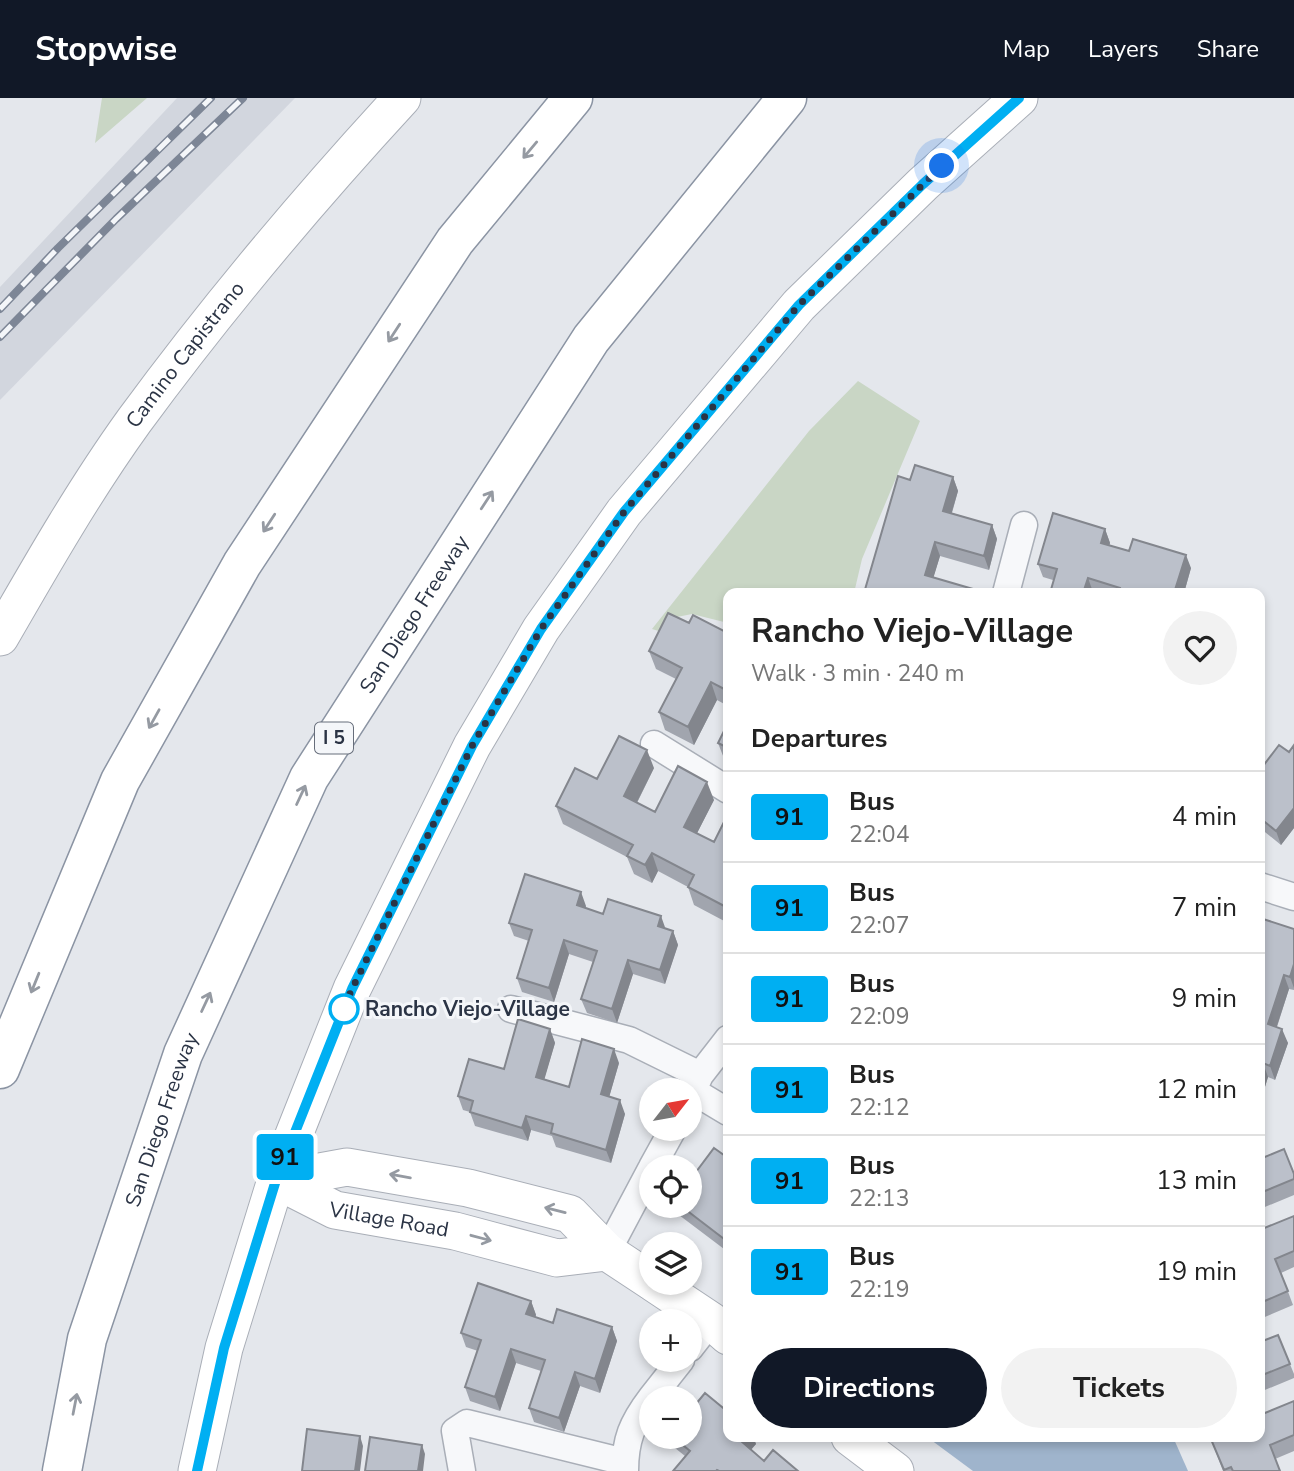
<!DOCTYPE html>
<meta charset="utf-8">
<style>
:root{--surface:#fff;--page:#f2f2f2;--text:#222;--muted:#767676;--line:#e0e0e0;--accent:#111827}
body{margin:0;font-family:"Nunito Sans",sans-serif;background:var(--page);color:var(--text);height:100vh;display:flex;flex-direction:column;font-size:26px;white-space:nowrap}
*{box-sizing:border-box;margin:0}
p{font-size:23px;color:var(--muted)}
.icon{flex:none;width:38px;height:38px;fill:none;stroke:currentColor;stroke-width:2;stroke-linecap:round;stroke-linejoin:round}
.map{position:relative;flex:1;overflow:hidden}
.panel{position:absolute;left:723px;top:490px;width:542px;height:854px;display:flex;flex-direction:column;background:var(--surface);border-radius:14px;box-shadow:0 4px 10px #0003}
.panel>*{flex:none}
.badge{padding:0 14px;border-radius:5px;font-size:24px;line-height:46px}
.needle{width:46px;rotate:59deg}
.fabs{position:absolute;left:639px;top:980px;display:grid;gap:14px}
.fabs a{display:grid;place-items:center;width:63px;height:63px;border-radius:50%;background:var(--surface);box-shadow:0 4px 10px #0003;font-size:35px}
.you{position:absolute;width:35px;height:35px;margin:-18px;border:5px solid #fff;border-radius:50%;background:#1a73e8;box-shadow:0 0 0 10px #1a73e833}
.map>.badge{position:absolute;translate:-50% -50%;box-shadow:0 0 0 4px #fff}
h2{padding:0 28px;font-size:26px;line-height:63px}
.round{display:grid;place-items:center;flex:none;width:74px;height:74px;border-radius:37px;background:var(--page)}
.head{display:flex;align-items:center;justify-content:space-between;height:119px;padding:0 28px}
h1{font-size:33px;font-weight:700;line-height:52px}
.primary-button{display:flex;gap:14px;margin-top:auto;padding:14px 28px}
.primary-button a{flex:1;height:80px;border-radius:42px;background:var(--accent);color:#fff;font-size:28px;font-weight:700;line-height:80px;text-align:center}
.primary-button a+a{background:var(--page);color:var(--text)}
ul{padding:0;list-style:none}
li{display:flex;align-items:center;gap:21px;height:91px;padding:0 28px;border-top:2px solid var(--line)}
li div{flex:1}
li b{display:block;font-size:26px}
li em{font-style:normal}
li .badge{min-width:77px;font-weight:700;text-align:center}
header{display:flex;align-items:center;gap:42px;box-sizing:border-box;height:98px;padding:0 35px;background:var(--accent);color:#fff}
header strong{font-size:33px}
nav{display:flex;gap:38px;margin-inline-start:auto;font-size:24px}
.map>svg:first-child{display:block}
.built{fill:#d2d6de}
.green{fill:#c9d6c5}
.water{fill:#9fb4cc}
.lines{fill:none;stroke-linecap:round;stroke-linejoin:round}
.street-casing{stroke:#a9aeb7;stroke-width:29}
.secondary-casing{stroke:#a9aeb7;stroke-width:39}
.highway-casing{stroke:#8b94a3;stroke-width:41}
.street{stroke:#f7f8fa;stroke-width:26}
.secondary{stroke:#fff;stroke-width:37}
.highway{stroke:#fff;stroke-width:38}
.rail-casing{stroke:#7d8696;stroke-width:8}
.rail{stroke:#f4f6f9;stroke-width:5;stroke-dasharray:16;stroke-linecap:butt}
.wall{fill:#a1a5ae}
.shaded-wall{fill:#83868d}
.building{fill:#bbc0ca;stroke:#83868d;stroke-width:2}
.oneway{stroke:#959aa2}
.line-casing{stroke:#fff;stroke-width:16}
.line{stroke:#00aff2;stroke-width:10}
.walk{stroke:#2b3445;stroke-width:7;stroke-dasharray:0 12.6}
.stop-dot{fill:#fff;stroke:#00aff2;stroke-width:3.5}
.labels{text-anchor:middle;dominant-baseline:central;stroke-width:6;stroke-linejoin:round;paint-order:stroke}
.shield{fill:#f4f6f9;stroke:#676e7b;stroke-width:2}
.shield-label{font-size:19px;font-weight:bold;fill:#2b3445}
.street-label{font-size:21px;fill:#2b3445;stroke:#f4f6f9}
.stop-label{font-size:21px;font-weight:bold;fill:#2b3445;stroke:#f4f6f9;text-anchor:start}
</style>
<header>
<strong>Stopwise</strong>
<nav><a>Map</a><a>Layers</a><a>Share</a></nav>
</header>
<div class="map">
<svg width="1294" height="1373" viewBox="0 0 1294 1373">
<rect width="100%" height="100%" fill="#e4e7ec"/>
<path class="built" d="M 177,0 L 295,0 L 0,302 L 0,189 Z"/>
<path class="green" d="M 102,0 L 147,0 L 95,45 Z
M 858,283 L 920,323 L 862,461 L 854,495 L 728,495 L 728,525 L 692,516 L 677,519 L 665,535 L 652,531 L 809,333 Z"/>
<path class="water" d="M 927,1339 L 1173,1339 L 1188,1373 L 973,1373 Z"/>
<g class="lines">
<defs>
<path id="street" d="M 1006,495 L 1024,427
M 654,646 L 728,692
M 1260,788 L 1294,799
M 511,911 L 629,942 L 700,977
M 693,993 L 728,1014
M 690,999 L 700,977 L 728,941
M 652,1069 L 673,1031
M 607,1154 L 651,1071
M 690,1250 L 711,1223
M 651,1300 L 681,1262
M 462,1373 L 455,1333 L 467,1325 L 625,1364
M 625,1373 C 625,1342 632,1325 651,1300"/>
<g id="secondary">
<path id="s1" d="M 0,539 C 42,466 85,391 134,323 C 217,210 307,103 402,0"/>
<path d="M 276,1082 L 347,1069 L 468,1090 L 570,1116 L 607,1154 L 651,1183"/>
<path id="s2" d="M 276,1082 L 335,1112 L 455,1133 L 557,1160 L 607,1154"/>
<path d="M 654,1185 L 711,1223 L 728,1238"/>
<path d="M 850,1339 L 895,1373"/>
<path d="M 197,1373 L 224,1250 L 276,1082 L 352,891 L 472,648 L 541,531 L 624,414 L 799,207 L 923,86 L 1019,0"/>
</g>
<g id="highway">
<path d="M 0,971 L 120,683 L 242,466 L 455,143 L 573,0"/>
<path id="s3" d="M 62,1373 L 87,1241 L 183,956 L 309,680 L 591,241 L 787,0"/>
</g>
</defs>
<use href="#street" class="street-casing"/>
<use href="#secondary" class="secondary-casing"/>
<use href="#highway" class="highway-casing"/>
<use href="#street" class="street"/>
<use href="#secondary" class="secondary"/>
<use href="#highway" class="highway"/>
<defs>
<path id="rail" d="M 0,211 L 58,150 L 211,0
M 0,239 L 116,121 L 243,0"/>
</defs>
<use href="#rail" class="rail-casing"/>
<use href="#rail" class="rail"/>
</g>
<path class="wall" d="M 953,379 L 958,393 L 952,415 L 992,427 L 997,441 L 989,472 L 940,458 L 933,480 L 973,491 L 975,495 L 864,495 L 910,382 Z
M 1105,431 L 1110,445 L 1109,447 L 1191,470 L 1184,495 L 1096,495 L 1043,479 L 1038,466 Z
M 689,525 L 728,535 L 728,608 L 717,602 L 694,647 L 665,632 L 659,614 L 676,581 L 656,571 L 649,553 Z
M 728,625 L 728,665 L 725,663 L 718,645 Z
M 1294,647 L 1294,730 L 1281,747 L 1260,730 L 1260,672 L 1289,654 Z
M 654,670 L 637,705 L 655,714 L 714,702 L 697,735 L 714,744 L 728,716 L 728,825 L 694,807 L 688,789 L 658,773 L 652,785 L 634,776 L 627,759 L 563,726 L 556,708 L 597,681 Z
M 586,808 L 585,810 L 603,816 L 673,833 L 678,847 L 665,886 L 633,876 L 617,925 L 587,915 L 581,901 L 593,864 L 569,856 L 554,904 L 522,894 L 517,880 L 529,843 L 514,838 L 509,825 Z
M 1260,830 L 1294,831 L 1294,892 L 1289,891 L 1277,929 L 1288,945 L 1275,982 L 1268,979 L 1260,1005 Z
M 550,931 L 555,945 L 544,981 L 569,989 L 619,965 L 609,999 L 625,1016 L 611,1065 L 556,1049 L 552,1038 L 531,1032 L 528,1043 L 475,1028 L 470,1014 L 463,1012 L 458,998 L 504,971 Z
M 728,1060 L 728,1154 L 679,1117 L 676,1108 L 690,1108 Z
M 1260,1061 L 1294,1076 L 1294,1097 L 1260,1111 Z
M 1294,1118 L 1294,1169 L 1281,1175 L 1293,1207 L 1260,1221 L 1260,1126 L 1262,1131 Z
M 531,1203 L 536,1217 L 535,1219 L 553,1225 L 612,1229 L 617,1243 L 600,1295 L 580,1288 L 564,1334 L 534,1324 L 529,1310 L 541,1273 L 516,1265 L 500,1313 L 470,1303 L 465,1289 L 478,1253 L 466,1249 L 461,1235 Z
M 1278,1237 L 1294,1276 L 1294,1280 L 1260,1294 L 1260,1244 Z
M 1294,1303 L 1294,1353 L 1275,1361 L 1280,1373 L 1223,1373 L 1210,1339 Z
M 671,1339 L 753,1339 L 756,1346 L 751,1352 L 764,1363 L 798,1373 L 673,1373 L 685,1358 L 675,1350 Z"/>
<path class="shaded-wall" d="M 953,379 L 958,393 L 948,427 L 943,413 Z
M 992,427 L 997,441 L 989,472 L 984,458 Z
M 1105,431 L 1110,445 L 1106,459 L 1101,445 Z
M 935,444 L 940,458 L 930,491 L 925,477 Z
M 1186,457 L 1191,470 L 1184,495 L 1174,495 Z
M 1088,480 L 1093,494 L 1092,495 L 1083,495 Z
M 711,584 L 717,602 L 694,647 L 688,629 Z
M 647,652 L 654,670 L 631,716 L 624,698 Z
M 707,684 L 714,702 L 691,747 L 684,729 Z
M 1294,710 L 1294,730 L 1281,747 L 1276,733 Z
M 652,755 L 658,773 L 652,785 L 645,767 Z
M 581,794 L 586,808 L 582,821 L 577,807 Z
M 661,818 L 666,832 L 658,828 Z
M 673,833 L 678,847 L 665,886 L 660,872 Z
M 564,842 L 569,856 L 554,904 L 549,890 Z
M 628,862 L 633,876 L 617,925 L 612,911 Z
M 1294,866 L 1294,890 L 1290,879 Z
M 1284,877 L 1289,891 L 1273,940 L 1268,926 Z
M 550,931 L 555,945 L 541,993 L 536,979 Z
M 1282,931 L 1288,945 L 1275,982 L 1270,968 Z
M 614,951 L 619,965 L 606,1010 L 601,996 Z
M 1263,965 L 1268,979 L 1260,1005 L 1260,975 Z
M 620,1002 L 625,1016 L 611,1065 L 606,1052 Z
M 526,1018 L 531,1032 L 528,1043 L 522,1030 Z
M 531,1203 L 536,1217 L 531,1230 L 526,1216 Z
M 612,1229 L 617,1243 L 600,1295 L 595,1281 Z
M 511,1251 L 516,1265 L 500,1313 L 495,1299 Z
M 575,1274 L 580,1288 L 564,1334 L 559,1320 Z
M 360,1338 L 363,1348 L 360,1373 L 355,1373 Z
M 745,1339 L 753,1339 L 756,1346 L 746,1357 L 741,1343 Z
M 422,1347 L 425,1356 L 423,1373 L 418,1373 Z"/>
<path class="building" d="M 915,367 L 953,379 L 943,413 L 992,427 L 984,458 L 935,444 L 925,477 L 973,491 L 972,495 L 864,495 L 898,378 L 910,382 Z
M 1053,415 L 1105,431 L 1101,445 L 1129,453 L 1133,441 L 1186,457 L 1174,495 L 1119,495 L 1120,490 L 1088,480 L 1083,495 L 1050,495 L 1057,471 L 1038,466 Z
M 668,515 L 689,525 L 693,517 L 728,535 L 728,593 L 711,584 L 688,629 L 659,614 L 682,570 L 649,553 Z
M 728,625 L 728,650 L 718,645 Z
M 619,638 L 647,652 L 624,698 L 655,714 L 678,668 L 707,684 L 684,729 L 714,744 L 728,716 L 728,810 L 688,789 L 694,777 L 652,755 L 645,767 L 627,758 L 633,747 L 556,708 L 575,670 L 597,681 Z
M 1279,647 L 1289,654 L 1294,647 L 1294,710 L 1276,733 L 1260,720 L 1260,672 Z
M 525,776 L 581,794 L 577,807 L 603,816 L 608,801 L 661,818 L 658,828 L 673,833 L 660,872 L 628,862 L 612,911 L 581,901 L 597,853 L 564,842 L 549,890 L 517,880 L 532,832 L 509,825 Z
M 1263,821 L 1294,831 L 1294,866 L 1290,879 L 1284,877 L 1268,926 L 1282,931 L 1270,968 L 1263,965 L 1260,975 L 1260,830 Z
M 518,921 L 550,931 L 536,979 L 569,989 L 582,941 L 614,951 L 601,996 L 620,1002 L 606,1052 L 551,1035 L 553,1026 L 526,1018 L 522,1030 L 470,1014 L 473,1003 L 458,998 L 469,961 L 504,971 Z
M 714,1050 L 728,1060 L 728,1144 L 681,1108 L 690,1108 L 690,1082 Z
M 1284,1051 L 1294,1076 L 1294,1081 L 1260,1095 L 1260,1061 Z
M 1294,1118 L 1294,1153 L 1275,1161 L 1288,1193 L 1260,1205 L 1260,1126 L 1262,1131 Z
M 478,1185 L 531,1203 L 526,1216 L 553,1225 L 557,1211 L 612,1229 L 595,1281 L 575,1274 L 559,1320 L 529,1310 L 545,1262 L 511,1251 L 495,1299 L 465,1289 L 481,1242 L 461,1235 Z
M 1278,1237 L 1290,1266 L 1260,1278 L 1260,1244 Z
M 705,1295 L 728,1314 L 728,1339 L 745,1339 L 741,1343 L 764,1363 L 773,1352 L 798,1373 L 719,1373 L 717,1372 L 716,1373 L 673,1373 L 690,1353 L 673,1339 L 690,1339 L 690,1313 Z
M 1294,1303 L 1294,1337 L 1270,1347 L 1280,1373 L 1233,1373 L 1231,1369 L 1224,1372 L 1210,1339 L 1260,1339 L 1260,1317 Z
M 307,1331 L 360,1338 L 355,1373 L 302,1373 Z
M 370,1339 L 422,1347 L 418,1373 L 365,1373 Z"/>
<defs><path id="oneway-shaft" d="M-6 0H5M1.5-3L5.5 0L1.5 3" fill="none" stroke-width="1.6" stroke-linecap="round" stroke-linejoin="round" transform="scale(1.75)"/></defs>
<g class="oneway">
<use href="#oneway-shaft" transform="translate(530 52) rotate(130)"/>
<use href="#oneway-shaft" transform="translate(394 235) rotate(123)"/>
<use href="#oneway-shaft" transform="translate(487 402) rotate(-57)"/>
<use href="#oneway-shaft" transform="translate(269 425) rotate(123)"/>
<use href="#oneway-shaft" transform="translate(154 621) rotate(119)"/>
<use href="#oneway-shaft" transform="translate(301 697) rotate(-65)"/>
<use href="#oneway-shaft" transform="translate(35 885) rotate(112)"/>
<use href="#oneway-shaft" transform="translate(206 904) rotate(-65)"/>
<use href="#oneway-shaft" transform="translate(400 1078) rotate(-170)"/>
<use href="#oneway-shaft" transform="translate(555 1112) rotate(-166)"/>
<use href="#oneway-shaft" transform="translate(481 1140) rotate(15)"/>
<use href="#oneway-shaft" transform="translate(75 1306) rotate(-79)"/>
</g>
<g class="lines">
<defs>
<path id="line" d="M 197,1373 L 224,1250 L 276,1082 L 352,891 L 472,648 L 541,531 L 624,414 L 799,207 L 923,86 L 1019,0"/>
</defs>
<use href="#line" class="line-casing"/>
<use href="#line" class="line"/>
<path class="walk" d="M 344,911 L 342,915 L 352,891 L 472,648 L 541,531 L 624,414 L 799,207 L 942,68"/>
</g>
<circle class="stop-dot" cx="344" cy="911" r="14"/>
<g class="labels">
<rect class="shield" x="315" y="624.5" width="38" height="31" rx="5"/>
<g class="shield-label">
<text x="334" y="640">I 5</text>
</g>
<g class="street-label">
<text stroke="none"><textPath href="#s1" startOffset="338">Camino Capistrano</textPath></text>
<text stroke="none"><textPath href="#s3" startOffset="933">San Diego Freeway</textPath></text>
<text stroke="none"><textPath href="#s3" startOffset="366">San Diego Freeway</textPath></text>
<text stroke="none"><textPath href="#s2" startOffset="121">Village Road</textPath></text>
</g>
<g class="stop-label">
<text x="365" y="911">Rancho Viejo-Village</text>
</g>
</g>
</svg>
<div class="fabs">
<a><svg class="needle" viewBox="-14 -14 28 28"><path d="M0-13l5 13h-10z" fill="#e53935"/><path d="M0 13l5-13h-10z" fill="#767676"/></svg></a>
<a><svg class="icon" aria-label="locate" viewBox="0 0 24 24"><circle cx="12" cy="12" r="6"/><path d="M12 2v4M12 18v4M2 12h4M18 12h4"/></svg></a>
<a><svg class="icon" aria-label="layers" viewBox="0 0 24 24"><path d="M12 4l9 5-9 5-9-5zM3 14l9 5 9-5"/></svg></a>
<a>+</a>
<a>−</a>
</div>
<div class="you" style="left:942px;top:68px"></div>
<b class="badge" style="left:285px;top:1059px;background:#00aff2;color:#111">91</b>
<section class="panel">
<div class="head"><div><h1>Rancho Viejo-Village</h1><p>Walk · 3 min · 240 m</p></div><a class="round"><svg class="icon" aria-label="heart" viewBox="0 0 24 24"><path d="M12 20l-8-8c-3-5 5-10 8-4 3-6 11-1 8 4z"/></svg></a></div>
<h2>Departures</h2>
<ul>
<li><span class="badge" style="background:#00aff2;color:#111">91</span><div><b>Bus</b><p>22:04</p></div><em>4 min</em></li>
<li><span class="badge" style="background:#00aff2;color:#111">91</span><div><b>Bus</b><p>22:07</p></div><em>7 min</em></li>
<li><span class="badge" style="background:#00aff2;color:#111">91</span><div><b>Bus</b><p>22:09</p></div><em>9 min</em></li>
<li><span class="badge" style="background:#00aff2;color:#111">91</span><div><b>Bus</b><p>22:12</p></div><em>12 min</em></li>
<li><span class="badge" style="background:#00aff2;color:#111">91</span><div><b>Bus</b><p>22:13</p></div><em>13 min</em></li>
<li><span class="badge" style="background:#00aff2;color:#111">91</span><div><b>Bus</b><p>22:19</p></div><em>19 min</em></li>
</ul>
<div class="primary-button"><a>Directions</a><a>Tickets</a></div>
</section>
</div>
